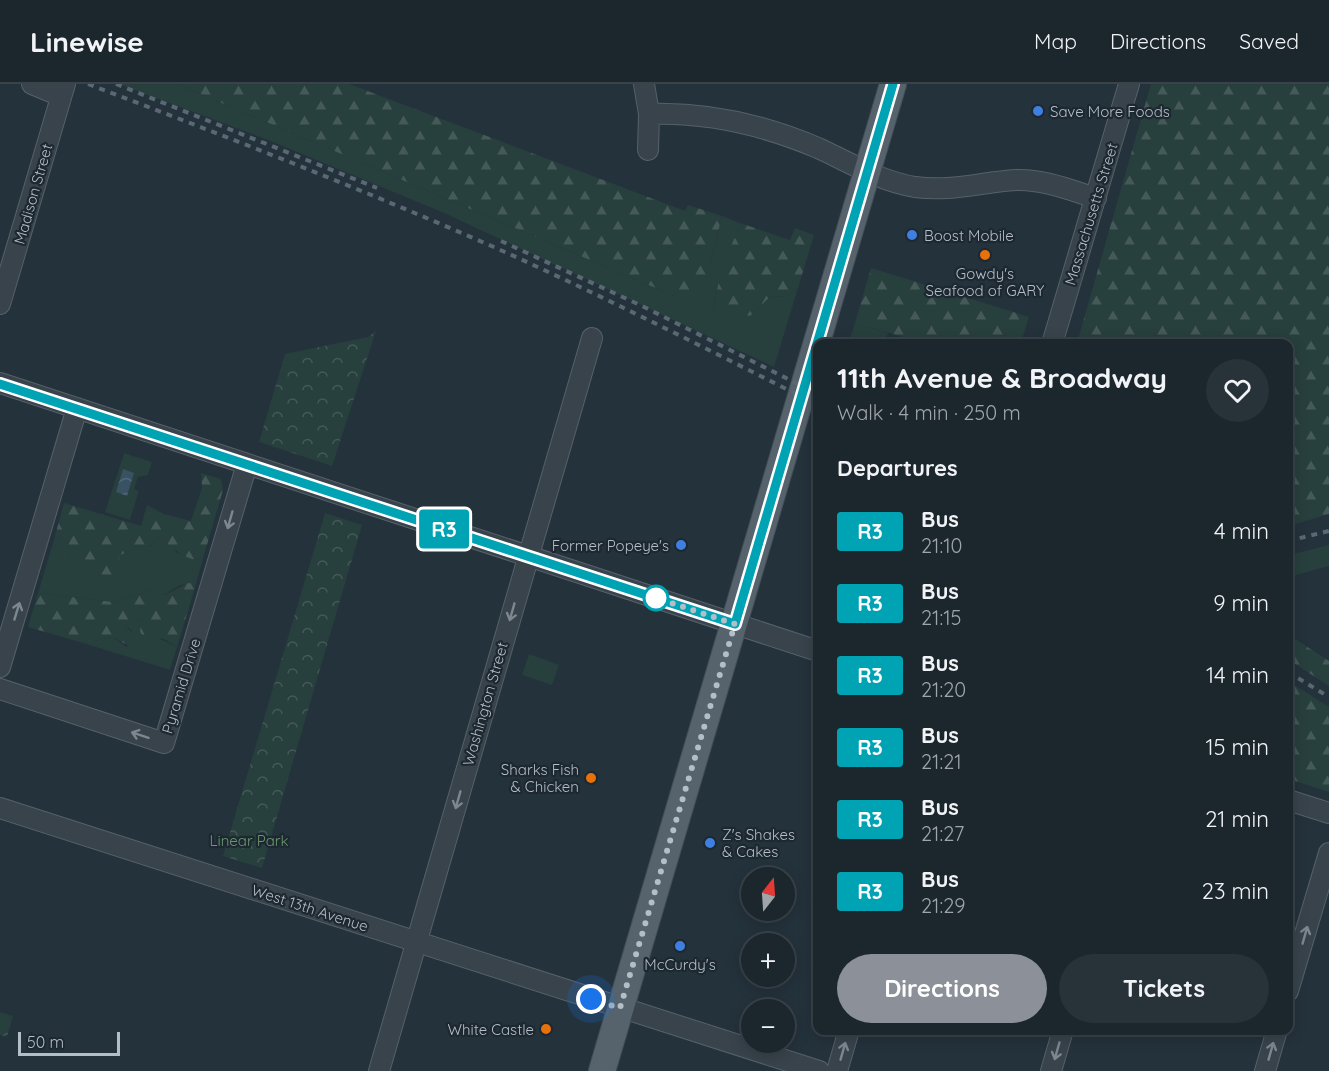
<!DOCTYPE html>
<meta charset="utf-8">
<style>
:root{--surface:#1b262d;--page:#283239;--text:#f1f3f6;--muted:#a0a5aa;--line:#394349;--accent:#8c9099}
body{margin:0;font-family:Quicksand,sans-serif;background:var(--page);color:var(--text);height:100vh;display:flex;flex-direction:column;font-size:22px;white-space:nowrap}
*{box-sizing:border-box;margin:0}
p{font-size:20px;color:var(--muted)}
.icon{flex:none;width:33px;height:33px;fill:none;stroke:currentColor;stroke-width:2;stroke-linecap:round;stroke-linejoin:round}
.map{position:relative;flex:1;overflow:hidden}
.side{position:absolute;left:813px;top:255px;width:480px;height:696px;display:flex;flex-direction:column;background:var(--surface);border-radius:12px;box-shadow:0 3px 15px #0003,0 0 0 2px var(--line)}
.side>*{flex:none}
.badge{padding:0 12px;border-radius:4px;font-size:21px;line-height:39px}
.needle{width:39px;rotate:17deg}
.fabs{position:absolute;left:741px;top:783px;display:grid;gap:12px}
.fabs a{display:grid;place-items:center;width:54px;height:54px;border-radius:50%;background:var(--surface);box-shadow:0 3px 15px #0003,0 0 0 2px var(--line);font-size:30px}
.scale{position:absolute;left:18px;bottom:15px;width:102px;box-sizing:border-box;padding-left:6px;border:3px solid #b3bec8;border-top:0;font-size:16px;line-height:21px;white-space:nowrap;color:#b3bec8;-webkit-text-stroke:4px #1d2831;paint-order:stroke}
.you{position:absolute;width:30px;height:30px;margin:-15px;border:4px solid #fff;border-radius:50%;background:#1a73e8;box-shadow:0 0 0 9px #1a73e833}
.map>.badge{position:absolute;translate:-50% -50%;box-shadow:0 0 0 3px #fff}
h2{padding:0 24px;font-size:22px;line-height:54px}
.round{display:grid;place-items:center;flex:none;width:63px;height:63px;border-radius:32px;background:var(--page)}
.head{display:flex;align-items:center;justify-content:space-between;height:102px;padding:0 24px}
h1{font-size:28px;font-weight:700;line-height:45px}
.primary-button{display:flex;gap:12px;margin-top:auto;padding:12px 24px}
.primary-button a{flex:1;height:69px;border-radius:36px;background:var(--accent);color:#fff;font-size:24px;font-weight:700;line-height:69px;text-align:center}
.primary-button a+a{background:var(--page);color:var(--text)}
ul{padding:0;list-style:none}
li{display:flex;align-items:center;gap:18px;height:72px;padding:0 24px}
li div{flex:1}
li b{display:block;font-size:22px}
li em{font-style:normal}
li .badge{min-width:66px;font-weight:700;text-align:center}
header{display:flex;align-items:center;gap:36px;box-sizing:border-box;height:84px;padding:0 30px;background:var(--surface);border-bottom:2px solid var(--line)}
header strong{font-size:28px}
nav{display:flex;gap:33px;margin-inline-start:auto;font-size:21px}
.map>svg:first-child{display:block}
.grass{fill:#273f3d}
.forest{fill:url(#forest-firs)}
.park{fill:url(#park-crowns)}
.water{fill:url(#water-waves)}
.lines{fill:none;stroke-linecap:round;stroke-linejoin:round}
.minor-casing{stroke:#56616a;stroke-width:22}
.major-casing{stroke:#444f58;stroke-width:28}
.minor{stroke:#38434c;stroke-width:20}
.major{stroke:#56636c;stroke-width:26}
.rail{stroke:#5a6873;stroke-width:4;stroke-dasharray:6 6;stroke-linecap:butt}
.oneway{stroke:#7c8790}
.line-casing{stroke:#fff;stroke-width:14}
.line{stroke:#00a3b4;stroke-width:9}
.walk{stroke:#b3bec8;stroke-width:6;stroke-dasharray:0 10.8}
.shop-dot{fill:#3f7fe0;stroke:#1d2831;stroke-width:2}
.food-dot{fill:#e8710a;stroke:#1d2831;stroke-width:2}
.stop-dot{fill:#fff;stroke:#00a3b4;stroke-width:3}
.labels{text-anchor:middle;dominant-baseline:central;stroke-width:4.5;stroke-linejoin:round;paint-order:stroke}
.poi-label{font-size:15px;fill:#b3bec8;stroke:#1d2831;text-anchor:start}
.street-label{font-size:15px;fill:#b3bec8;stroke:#1d2831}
.park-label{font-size:15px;fill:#6b986f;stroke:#1d2831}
</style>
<header>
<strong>Linewise</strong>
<nav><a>Map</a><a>Directions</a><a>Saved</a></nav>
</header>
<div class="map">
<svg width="1329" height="987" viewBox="0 0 1329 987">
<defs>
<pattern id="forest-firs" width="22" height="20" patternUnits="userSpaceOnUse" patternTransform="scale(1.5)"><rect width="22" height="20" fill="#273f3d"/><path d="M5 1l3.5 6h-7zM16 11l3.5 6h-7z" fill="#445958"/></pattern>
<pattern id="park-crowns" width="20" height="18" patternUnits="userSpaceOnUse" patternTransform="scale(1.5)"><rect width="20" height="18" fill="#273f3d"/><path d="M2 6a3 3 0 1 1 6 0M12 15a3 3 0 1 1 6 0" fill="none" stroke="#445958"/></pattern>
<pattern id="water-waves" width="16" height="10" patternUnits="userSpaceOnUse" patternTransform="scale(1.5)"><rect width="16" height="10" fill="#385163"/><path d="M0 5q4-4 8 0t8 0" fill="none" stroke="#526878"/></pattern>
</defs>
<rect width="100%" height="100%" fill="#24323c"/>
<path class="grass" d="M 119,0 L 177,0 L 679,214 L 710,181 L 722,132 L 743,140 C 726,167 719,195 713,225 L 750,232 L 771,212 L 787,213 L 798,204 L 774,283 L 444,129 L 273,58 Z
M 855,239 L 888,249 L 885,259 L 848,260 Z
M 124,369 L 152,378 L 148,391 L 138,393 L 134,405 L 139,407 L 130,436 L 105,428 Z
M 55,452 L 66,455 L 72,472 L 115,480 L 119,471 L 145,461 L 149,463 L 157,454 L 172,460 L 176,468 L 197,476 L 204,471 L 196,500 L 180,501 L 164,511 L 153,506 L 113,518 L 38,509 Z
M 1329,461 L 1329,482 L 1289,493 L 1289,471 Z
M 133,533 L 142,537 L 158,554 L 177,563 L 170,586 L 83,559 L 112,553 L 127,563 L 132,547 L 125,541 Z
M 529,570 L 559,581 L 552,601 L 522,591 Z"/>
<path class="forest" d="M 177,0 L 349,0 L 685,127 L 688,121 L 722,132 L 710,181 L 697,216 L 679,214 Z
M 1151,0 L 1329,0 L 1329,430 L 1289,442 L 1288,260 L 1077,259 Z
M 743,140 L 790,156 L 795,144 L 814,151 L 798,204 L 787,213 L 771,212 L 750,232 L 713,226 C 719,195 725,167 743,140 Z
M 871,184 L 1029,233 L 1021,259 L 923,259 L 855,239 Z
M 201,389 L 221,395 L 223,406 L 204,471 L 197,476 C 179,473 173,461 157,454 L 149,463 L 145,461 L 120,471 L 112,494 L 84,484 L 72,472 L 66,455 L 55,452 L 64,419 L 141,442 L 147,421 L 164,430 L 191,437 L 202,404 Z
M 188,499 L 196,500 L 177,563 L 164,555 L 143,554 L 140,547 L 142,537 L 133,533 L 125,541 L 138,555 L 138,562 L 135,565 L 112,553 L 83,559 L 28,543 L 38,509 L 113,518 L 153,506 L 165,511 Z
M 1289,551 L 1329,577 L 1329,602 L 1289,576 Z
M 1288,597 L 1329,623 L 1329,708 L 1289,695 Z"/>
<path class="park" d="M 376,247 L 332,382 L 259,358 L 285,270 L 368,253 Z
M 325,429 L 362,441 L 262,784 L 223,772 Z
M 0,928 L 13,932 L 7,953 L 0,951 Z"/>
<path class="water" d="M 123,385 L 134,389 L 127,412 L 116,408 Z"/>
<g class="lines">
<defs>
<path id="minor" d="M 32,0 L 61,12
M 644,0 L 649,30 L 648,66
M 649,30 C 708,28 764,41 818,64 C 851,79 879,97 915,103 C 950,108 982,98 1016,96 C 1043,95 1070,106 1096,114
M 0,220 L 65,0
M 1052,260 L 1129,0
M 0,299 L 818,567
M 0,583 L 77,324
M 0,605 L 164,659 L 247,380
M 1288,716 L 1329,729
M 0,724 L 819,987
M 1288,907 L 1329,769
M 379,987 L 592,254
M 837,987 L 849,946
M 1051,987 L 1063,946
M 1265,987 L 1277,946"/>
<path id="major" d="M 602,987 L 893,0"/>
</defs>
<use href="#minor" class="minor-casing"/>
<use href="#major" class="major-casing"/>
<use href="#minor" class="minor"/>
<use href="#major" class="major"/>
<path class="rail" d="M 88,0 C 225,52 362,105 496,164 C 605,213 711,267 818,321
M 116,0 L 377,104
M 501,157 L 640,221 L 818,310
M 1288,457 L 1329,447
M 1288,588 L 1329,613"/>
</g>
<defs><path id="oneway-shaft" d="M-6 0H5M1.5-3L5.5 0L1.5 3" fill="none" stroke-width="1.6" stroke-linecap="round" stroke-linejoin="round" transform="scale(1.5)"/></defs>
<g class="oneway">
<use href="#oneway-shaft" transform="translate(230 436) rotate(106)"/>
<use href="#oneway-shaft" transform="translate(17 527) rotate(-73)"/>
<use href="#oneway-shaft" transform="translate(512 528) rotate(106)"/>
<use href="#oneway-shaft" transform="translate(140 651) rotate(-162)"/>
<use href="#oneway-shaft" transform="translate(458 716) rotate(106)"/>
<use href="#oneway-shaft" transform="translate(1305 851) rotate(-74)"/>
<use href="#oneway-shaft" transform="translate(843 967) rotate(-74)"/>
<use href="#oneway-shaft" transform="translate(1057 967) rotate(106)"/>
<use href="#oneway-shaft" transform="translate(1271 967) rotate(-74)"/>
</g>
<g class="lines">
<defs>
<path id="line" d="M 0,300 L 735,540 L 893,0"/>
</defs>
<use href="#line" class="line-casing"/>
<use href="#line" class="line"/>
<path class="walk" d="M 591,915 L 620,924 L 735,540 L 656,514"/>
</g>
<g class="shop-dot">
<circle cx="1038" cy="27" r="6"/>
<circle cx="912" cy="151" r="6"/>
<circle cx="681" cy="461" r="6"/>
<circle cx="710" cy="759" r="6"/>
<circle cx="680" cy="862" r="6"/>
</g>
<g class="food-dot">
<circle cx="985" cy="171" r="6"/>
<circle cx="591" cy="694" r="6"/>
<circle cx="546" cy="945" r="6"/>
</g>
<circle class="stop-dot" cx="656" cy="514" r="12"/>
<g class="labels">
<g class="poi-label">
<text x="1050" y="27">Save More Foods</text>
<text x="924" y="151">Boost Mobile</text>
<text x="985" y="189" text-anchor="middle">Gowdy's<tspan x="985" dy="17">Seafood of GARY</tspan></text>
<text x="669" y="461" text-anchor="end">Former Popeye's</text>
<text x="579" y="685" text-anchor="end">Sharks Fish<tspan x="579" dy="17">&amp; Chicken</tspan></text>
<text x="722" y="750">Z's Shakes<tspan x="722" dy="17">&amp; Cakes</tspan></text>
<text x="680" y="880" text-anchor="middle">McCurdy's</text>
<text x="534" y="945" text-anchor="end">White Castle</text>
</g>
<g class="street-label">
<text transform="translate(33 110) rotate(-74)">Madison Street</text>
<text transform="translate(1091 130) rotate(-73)">Massachusetts Street</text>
<text transform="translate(181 602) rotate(-73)">Pyramid Drive</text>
<text transform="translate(485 620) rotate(-74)">Washington Street</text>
<text transform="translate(310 824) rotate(18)">West 13th Avenue</text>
</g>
<g class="park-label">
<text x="249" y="756">Linear Park</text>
</g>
</g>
</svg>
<div class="fabs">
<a><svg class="needle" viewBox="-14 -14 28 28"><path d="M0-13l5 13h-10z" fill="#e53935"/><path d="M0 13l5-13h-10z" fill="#a0a5aa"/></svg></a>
<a>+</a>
<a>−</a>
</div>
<div class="scale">50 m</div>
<div class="you" style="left:591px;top:915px"></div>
<b class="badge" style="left:444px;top:445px;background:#00a3b4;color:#fff">R3</b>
<section class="side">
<div class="head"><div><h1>11th Avenue &amp; Broadway</h1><p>Walk · 4 min · 250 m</p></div><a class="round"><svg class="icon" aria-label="heart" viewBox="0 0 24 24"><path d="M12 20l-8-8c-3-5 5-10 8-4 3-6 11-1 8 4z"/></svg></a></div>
<h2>Departures</h2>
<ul>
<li><span class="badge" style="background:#00a3b4;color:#fff">R3</span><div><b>Bus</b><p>21:10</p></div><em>4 min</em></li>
<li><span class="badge" style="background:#00a3b4;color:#fff">R3</span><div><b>Bus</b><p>21:15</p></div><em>9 min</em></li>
<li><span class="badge" style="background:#00a3b4;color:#fff">R3</span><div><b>Bus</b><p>21:20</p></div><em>14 min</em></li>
<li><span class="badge" style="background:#00a3b4;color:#fff">R3</span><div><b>Bus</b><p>21:21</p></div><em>15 min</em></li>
<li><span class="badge" style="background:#00a3b4;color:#fff">R3</span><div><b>Bus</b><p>21:27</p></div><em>21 min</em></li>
<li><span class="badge" style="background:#00a3b4;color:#fff">R3</span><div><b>Bus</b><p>21:29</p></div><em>23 min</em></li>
</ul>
<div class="primary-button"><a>Directions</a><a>Tickets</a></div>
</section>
</div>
